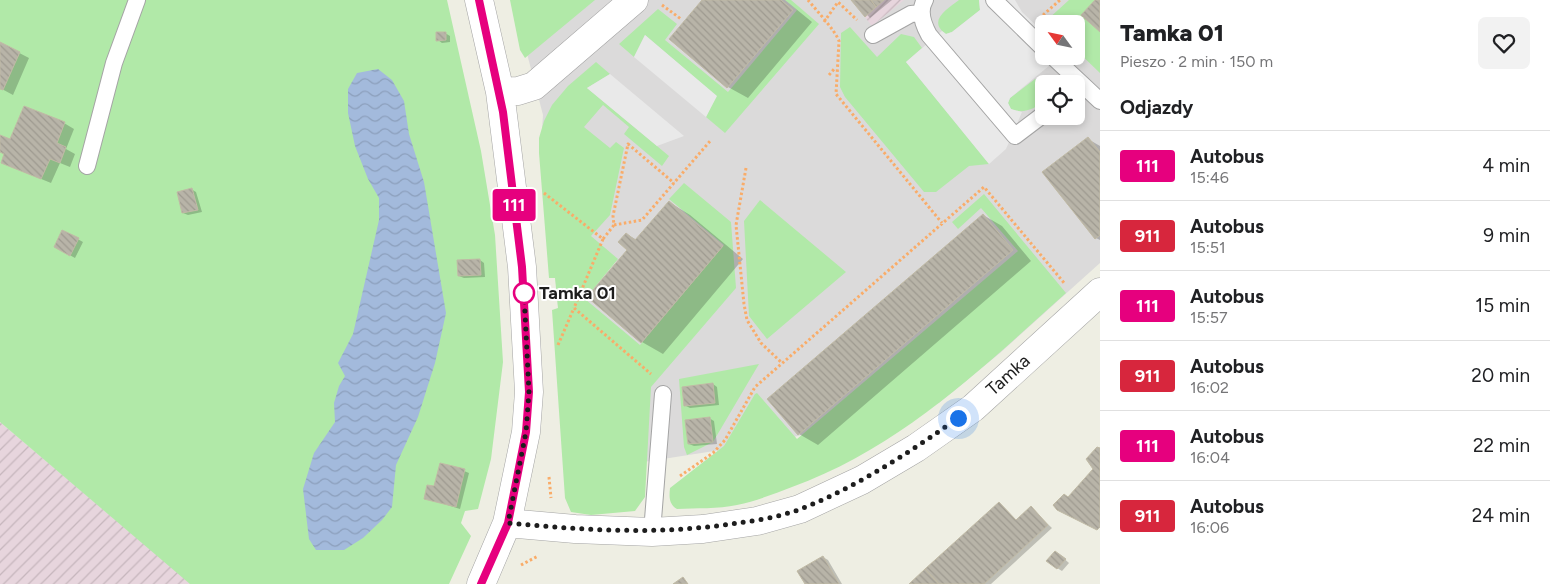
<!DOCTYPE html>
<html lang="pl">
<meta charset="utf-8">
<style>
:root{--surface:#fff;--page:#f2f2f2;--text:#202124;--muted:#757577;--line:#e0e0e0}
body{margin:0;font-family:Figtree,sans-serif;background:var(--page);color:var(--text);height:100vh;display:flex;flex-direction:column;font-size:19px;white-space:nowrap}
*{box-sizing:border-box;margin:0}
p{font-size:16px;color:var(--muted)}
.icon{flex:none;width:28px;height:28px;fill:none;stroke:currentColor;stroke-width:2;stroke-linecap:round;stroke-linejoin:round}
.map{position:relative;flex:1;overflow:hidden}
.sheet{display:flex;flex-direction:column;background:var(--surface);width:450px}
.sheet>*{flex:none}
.badge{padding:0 10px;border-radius:4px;font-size:18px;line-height:32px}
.needle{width:32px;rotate:303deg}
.buttons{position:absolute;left:1035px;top:15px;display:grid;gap:10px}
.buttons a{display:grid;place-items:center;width:50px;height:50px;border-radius:8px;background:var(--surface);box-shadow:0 2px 8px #0003;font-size:25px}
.you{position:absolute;width:25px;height:25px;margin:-12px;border:4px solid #fff;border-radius:50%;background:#1a73e8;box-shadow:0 0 0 8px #1a73e833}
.map>.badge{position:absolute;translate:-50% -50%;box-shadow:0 0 0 2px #fff}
h2{padding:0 20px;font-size:19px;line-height:45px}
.round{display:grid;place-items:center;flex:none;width:52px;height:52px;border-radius:8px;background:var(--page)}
.summary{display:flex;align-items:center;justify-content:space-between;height:85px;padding:0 20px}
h1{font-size:24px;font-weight:800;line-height:38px}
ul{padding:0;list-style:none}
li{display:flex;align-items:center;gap:15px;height:70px;padding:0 20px;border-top:1px solid var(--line)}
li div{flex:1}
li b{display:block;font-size:19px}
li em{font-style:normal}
li .badge{min-width:55px;font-weight:700;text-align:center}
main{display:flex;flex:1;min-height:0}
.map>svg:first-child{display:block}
.residential{fill:#dbdada;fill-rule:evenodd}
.industrial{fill:url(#industrial-furrows)}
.grass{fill:#b1e9a8}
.parking{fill:#e9e9e9}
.water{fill:url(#water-waves)}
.shadow{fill:#0003}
.building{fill:url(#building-back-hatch);stroke:#c0baa5}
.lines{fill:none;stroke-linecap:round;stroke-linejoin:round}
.lane-casing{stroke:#a4a4a4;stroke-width:18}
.street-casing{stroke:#a4a4a4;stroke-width:29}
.path{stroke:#f9ac69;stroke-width:3;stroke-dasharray:2.5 2.5;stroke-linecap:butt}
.lane{stroke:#fff;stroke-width:16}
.street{stroke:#fff;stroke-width:28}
.line-casing{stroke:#fff;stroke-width:11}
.line{stroke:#e6007e;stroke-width:8}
.walk{stroke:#1d1d1d;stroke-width:5;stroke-dasharray:0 9}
.stop-dot{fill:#fff;stroke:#e6007e;stroke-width:2.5}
.labels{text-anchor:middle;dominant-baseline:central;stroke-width:4;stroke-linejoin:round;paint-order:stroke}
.stop-label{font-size:18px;font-weight:bold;fill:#1d1d1d;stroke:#fff;text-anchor:start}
.street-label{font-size:18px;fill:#1d1d1d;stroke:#fff}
</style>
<main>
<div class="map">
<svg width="1100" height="584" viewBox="0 0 1100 584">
<defs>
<pattern id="industrial-furrows" width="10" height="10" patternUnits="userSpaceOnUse" patternTransform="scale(1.25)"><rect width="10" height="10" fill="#e7d5dd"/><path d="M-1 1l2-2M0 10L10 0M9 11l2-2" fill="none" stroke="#c6b6bd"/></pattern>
<pattern id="water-waves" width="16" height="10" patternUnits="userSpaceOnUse" patternTransform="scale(1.25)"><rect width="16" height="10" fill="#a3badc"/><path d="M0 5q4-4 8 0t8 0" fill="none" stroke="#8c9fbc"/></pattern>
<pattern id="building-back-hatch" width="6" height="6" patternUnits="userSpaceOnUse" patternTransform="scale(1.25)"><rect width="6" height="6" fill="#b8b4a8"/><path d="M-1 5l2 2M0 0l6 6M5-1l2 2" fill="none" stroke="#9e9a90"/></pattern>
</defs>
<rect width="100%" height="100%" fill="#eeeee3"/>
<path class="residential" d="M 513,0 L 1100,0 L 1100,263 L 1000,353 L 939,403 L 772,442 L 573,473 L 542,129 L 543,115 ZM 1044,24 L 1076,24 L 1076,56 L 1044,56 ZM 1044,84 L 1076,84 L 1076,116 L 1044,116 Z"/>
<path class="industrial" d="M 851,0 L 904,0 L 872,26 Z
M 0,422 L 191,584 L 0,584 Z"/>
<path class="grass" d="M 0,0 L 447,0 L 481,151 L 495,235 L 503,362 L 491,459 L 478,509 L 465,511 L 461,523 L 471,536 L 449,584 L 190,584 L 0,422 Z
M 510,0 L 595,0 L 525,58 L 520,50 Z
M 785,0 L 791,0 L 819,24 L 725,133 L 706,117 L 716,96 L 645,35 L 634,57 L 619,44 L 658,9 L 677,24 L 665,40 L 728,92 L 797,10 Z
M 959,0 L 979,0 L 980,10 L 952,32 L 946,34 C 927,21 947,9 959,0 Z
M 1069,0 L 1095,0 L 1082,15 L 1100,32 L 1100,73 L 1076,50 L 1076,24 L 1048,23 L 1047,20 Z
M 850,27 L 877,57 L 901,34 L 914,37 L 922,48 L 906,62 L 989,164 L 969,166 L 936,192 L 924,192 L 845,97 L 840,87 L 841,33 Z
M 596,62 L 610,74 L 587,88 L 669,156 L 662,166 L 624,134 L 629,127 L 603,105 L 584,127 L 610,148 L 616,142 L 624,148 L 610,215 L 591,236 L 618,259 L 585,299 L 640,345 L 724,245 L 669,199 L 684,183 L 731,222 L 736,288 L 651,387 L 645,497 L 635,511 L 591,515 L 571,512 L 565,498 L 552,310 L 558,308 L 555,278 L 549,278 L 539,153 L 539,138 L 544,121 L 552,105 L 568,86 Z
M 1035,79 L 1044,86 C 1044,90 1045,95 1043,99 C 1038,110 1020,114 1011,109 L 1008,103 L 1010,98 Z
M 984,194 L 1066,293 C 981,369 901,447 792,487 C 774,494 756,501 737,505 C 718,509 696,508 677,509 C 669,504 669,497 670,488 L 724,446 L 755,394 L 757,393 L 797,439 L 1018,251 L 981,208 L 958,229 L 952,222 Z
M 760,200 L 846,272 L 767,339 L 749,316 L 744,221 Z
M 759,364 L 713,442 L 687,455 L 684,447 L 679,379 Z"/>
<path class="parking" d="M 979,0 L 1015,0 L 1022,12 L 1044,33 L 1044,56 L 1061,56 L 1010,98 L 1008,103 L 1011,109 L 1022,112 L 1006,149 L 989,164 L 906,62 L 942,31 L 946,34 L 952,32 L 980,10 Z
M 645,35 L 717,96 L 706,117 L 634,57 Z
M 610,74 L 684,136 L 657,146 L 587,88 Z"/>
<path class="water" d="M 378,69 L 392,80 L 404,101 L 409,134 L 424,182 L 446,313 L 435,363 L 418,417 L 396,465 L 392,507 L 382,520 L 363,538 L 344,550 L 316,550 L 309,539 L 303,489 L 314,453 L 335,422 L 334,403 L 339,386 L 345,376 L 338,363 L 353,334 L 379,220 L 379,198 L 368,179 L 355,146 L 348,113 L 348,89 L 357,73 Z"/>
<path class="shadow" d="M 704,0 L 785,0 L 812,22 L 748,98 L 728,87 L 671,39 Z
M 853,0 L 892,0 L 870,18 Z
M 445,33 L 450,36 L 450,42 L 442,43 L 438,40 Z
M 0,43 L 29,58 L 13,95 L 0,88 Z
M 64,123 L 74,129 L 66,149 L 75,154 L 70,167 L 60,163 L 51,183 L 2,163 L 5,155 L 0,152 L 0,136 L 11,141 Z
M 1088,139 L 1100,146 L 1100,240 L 1096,238 Z
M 191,189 L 196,192 L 202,212 L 188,215 L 183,213 Z
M 669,202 L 690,215 L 743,259 L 663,354 L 642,342 L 626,234 L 637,240 Z
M 983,215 L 1002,226 L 1031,261 L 818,445 L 799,434 Z
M 63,231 L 83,242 L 75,258 L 55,247 Z
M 480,260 L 484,263 L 485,277 L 464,278 L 459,276 Z
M 713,384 L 717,387 L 719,405 L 690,408 L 686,406 Z
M 709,418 L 714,421 L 717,444 L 694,446 L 689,444 Z
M 464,471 L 469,473 L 460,509 L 425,498 L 435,488 Z
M 999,504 L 1017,521 L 1031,508 L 1052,528 L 991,584 L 911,584 Z
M 1060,555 L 1069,563 L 1062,571 L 1057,568 Z
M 823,557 L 828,560 L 842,584 L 806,584 Z"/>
<path class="building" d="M 702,0 L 781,0 L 793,10 L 727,88 L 669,39 Z
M 851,0 L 871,0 L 876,7 L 865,17 Z
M 871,0 L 884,0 L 876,7 Z
M 1095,0 L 1100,0 L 1100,32 L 1081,15 Z
M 436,32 L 446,32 L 446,40 L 436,41 Z
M 0,42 L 20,52 L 3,90 L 0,89 Z
M 24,106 L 65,122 L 57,143 L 66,147 L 60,163 L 50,159 L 41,179 L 1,163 L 4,154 L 0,152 L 0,135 L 10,139 Z
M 1088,137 L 1100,152 L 1100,235 L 1095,239 L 1042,172 Z
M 192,188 L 198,210 L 182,213 L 177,192 Z
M 669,201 L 723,246 L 641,343 L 587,297 L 627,250 L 618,242 L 626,233 L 635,240 Z
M 983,214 L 1013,250 L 798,435 L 767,399 Z
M 62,230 L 79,238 L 70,256 L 54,247 Z
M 480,259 L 481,275 L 458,276 L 457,260 Z
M 713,383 L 715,403 L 684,406 L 682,387 Z
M 710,417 L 713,442 L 688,444 L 685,420 Z
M 1097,447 L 1100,448 L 1100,527 L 1097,530 L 1057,510 L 1053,505 L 1064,494 L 1068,497 L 1093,469 L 1086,459 Z
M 440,463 L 465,469 L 456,507 L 424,499 L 427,485 L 434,486 Z
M 999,502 L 1016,520 L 1031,506 L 1048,525 L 984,584 L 939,584 L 925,569 Z
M 1055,551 L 1066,559 L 1057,569 L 1046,561 Z
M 823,556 L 839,584 L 805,584 L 797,571 Z
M 925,569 L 939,584 L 909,584 Z
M 683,577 L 688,584 L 673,584 Z"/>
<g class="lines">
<defs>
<path id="lane" d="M 925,0 C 918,11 923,24 929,35 L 1015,136 L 1044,114
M 994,0 L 1044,49
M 873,35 L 911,14 L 921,13
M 1052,56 L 1100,101
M 87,166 L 114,63 L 137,0
M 652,532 L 663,394"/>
<path id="street" d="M 479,0 L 500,92 L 522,267 L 529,392 L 526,432 L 507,523 L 481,584
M 500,92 L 518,91 L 534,86 L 634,0
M 507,523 L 575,529 L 652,532 L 703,529 L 757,521 L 800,509 L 862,480 L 916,448 L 973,408 L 1100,292"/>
</defs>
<use href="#lane" class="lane-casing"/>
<use href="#street" class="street-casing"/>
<path class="path" d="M 808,0 C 816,10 835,30 839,41 L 836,94 L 942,223
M 662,5 L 681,19
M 1043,15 L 1060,0
M 824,22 L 838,2 L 857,20
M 829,75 L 835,68
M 746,168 L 736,225 L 744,304 L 747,320 L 761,343 L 782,363
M 544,193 L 603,239 L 614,225 L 613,216 L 628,144 L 674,183
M 614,225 L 642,220 L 711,140
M 603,239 L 574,308 L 651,374
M 558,345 L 574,308
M 680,476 L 713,453 L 725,440 L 755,387 L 984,187 L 1065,284
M 549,477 L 551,498
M 521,565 L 538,556"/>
<use href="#lane" class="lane"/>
<use href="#street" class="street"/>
</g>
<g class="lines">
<defs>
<path id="line" d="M 479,0 L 503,112 L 522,267 L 529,392 L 526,432 L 508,523 L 481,584"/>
</defs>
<use href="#line" class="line-casing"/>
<use href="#line" class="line"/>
<path class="walk" d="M 524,293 L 529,392 L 526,432 L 508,523 C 582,530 656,535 731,524 C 754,521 779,517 801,509 C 858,486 909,453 958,418"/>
</g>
<circle class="stop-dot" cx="524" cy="293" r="10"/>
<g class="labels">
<g class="stop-label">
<text x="539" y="293">Tamka 01</text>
</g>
<g class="street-label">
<text transform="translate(1008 375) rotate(-42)">Tamka</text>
</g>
</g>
</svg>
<div class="buttons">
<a><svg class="needle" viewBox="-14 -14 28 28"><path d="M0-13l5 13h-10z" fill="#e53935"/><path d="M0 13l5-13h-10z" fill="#757577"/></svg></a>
<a><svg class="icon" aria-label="locate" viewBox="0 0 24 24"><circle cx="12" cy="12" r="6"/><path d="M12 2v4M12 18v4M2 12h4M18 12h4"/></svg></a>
</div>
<div class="you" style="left:958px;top:418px"></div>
<b class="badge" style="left:514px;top:205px;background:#e6007e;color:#fff">111</b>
</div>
<section class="sheet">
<div class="summary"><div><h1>Tamka 01</h1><p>Pieszo · 2 min · 150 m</p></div><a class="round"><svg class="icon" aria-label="heart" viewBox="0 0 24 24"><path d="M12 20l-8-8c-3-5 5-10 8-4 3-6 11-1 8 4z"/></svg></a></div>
<h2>Odjazdy</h2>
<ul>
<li><span class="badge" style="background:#e6007e;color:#fff">111</span><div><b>Autobus</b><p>15:46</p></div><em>4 min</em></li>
<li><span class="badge" style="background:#d7263d;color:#fff">911</span><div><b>Autobus</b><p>15:51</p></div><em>9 min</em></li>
<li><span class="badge" style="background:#e6007e;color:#fff">111</span><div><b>Autobus</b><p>15:57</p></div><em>15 min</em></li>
<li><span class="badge" style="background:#d7263d;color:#fff">911</span><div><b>Autobus</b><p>16:02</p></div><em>20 min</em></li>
<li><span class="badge" style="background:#e6007e;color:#fff">111</span><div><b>Autobus</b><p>16:04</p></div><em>22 min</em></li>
<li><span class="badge" style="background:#d7263d;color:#fff">911</span><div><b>Autobus</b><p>16:06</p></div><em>24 min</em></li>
</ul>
</section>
</main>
